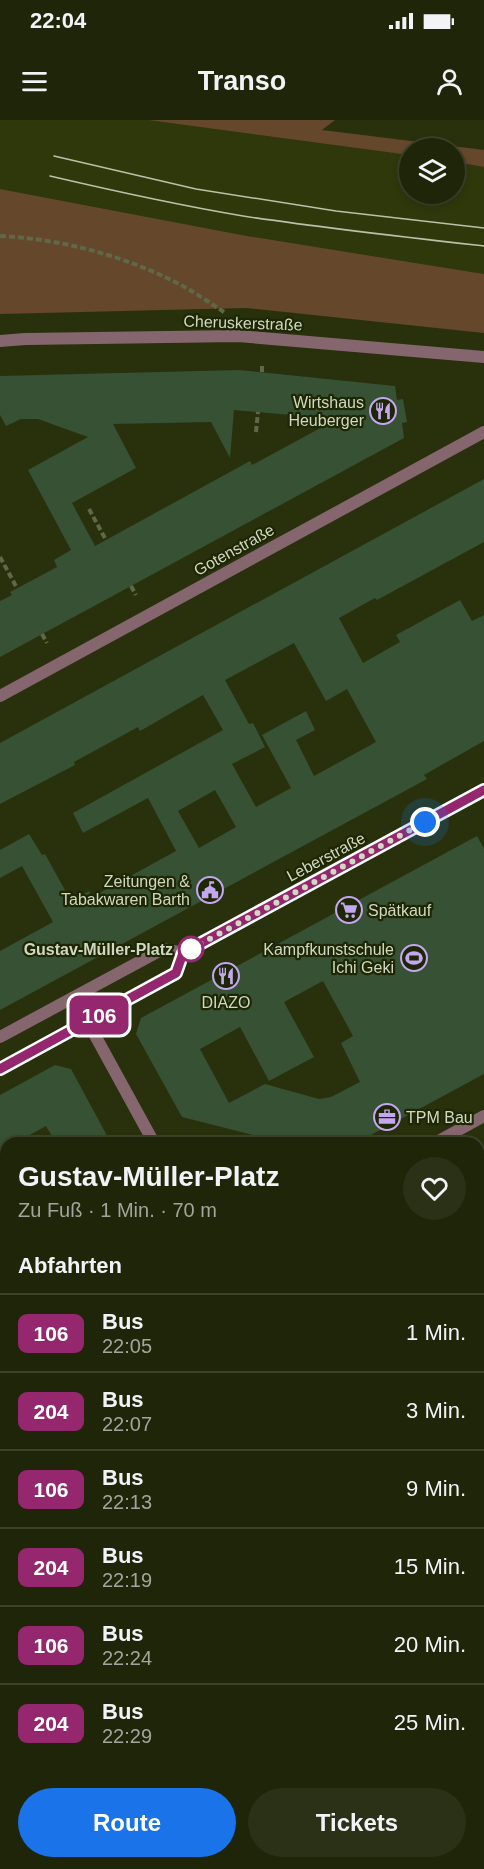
<!DOCTYPE html>
<html lang="de">
<meta charset="utf-8">
<style>
:root{--surface:#1e2509;--page:#2b3117;--text:#f1f3f6;--muted:#a1a59c;--line:#3c422a;--accent:#1a73e8}
body{margin:0;font-family:Helvetica,sans-serif;background:var(--page);color:var(--text);height:100vh;display:flex;flex-direction:column;font-size:22px;white-space:nowrap}
*{box-sizing:border-box;margin:0}
p{font-size:20px;color:var(--muted)}
.icon{flex:none;width:33px;height:33px;fill:none;stroke:currentColor;stroke-width:2;stroke-linecap:round;stroke-linejoin:round}
.map{position:relative;flex:1;overflow:hidden}
.side{position:absolute;left:0px;top:1017px;width:484px;height:732px;display:flex;flex-direction:column;background:var(--surface);border-radius:18px 18px 0 0;box-shadow:0 3px 9px #0003,0 0 0 2px var(--line)}
.side>*{flex:none}
.badge{padding:0 12px;border-radius:9px;font-size:21px;line-height:39px}
.tools{position:absolute;left:399px;top:18px;display:grid;gap:12px}
.tools a{display:grid;place-items:center;width:66px;height:66px;border-radius:50%;background:var(--surface);box-shadow:0 3px 9px #0003,0 0 0 2px var(--line);font-size:30px}
.you{position:absolute;width:30px;height:30px;margin:-15px;border:4px solid #fff;border-radius:50%;background:#1a73e8;box-shadow:0 0 0 9px #1a73e833}
.map>.badge{position:absolute;translate:-50% -50%;box-shadow:0 0 0 3px #fff}
h2{padding:0 18px;font-size:22px;line-height:54px}
.round{display:grid;place-items:center;flex:none;width:63px;height:63px;border-radius:32px;background:var(--page)}
.headline{display:flex;align-items:center;justify-content:space-between;height:102px;padding:0 18px}
h1{font-size:28px;font-weight:600;line-height:45px}
.primary-button{display:flex;gap:12px;margin-top:auto;padding:12px 18px}
.primary-button a{flex:1;height:69px;border-radius:36px;background:var(--accent);color:#fff;font-size:24px;font-weight:600;line-height:69px;text-align:center}
.primary-button a+a{background:var(--page);color:var(--text)}
ul{padding:0;list-style:none}
li{display:flex;align-items:center;gap:18px;height:78px;padding:0 18px;border-top:2px solid var(--line)}
li div{flex:1}
li b{display:block;font-size:22px}
li em{font-style:normal}
li .badge{min-width:66px;font-weight:700;text-align:center}
.status{display:flex;justify-content:space-between;align-items:center;height:42px;padding:0 30px;background:var(--surface);direction:ltr}
.status svg{height:16px;fill:currentColor}
header{display:flex;justify-content:space-between;align-items:center;height:78px;padding:0 18px;background:var(--surface);font-size:27px;font-weight:600}
.map>svg:first-child{display:block}
.built{fill:#2e380b}
.green{fill:#65472c}
.building{fill:#365133;fill-rule:evenodd}
.lines{fill:none;stroke-linecap:round;stroke-linejoin:round}
.path{stroke:#606848;stroke-width:4;stroke-dasharray:6 3;stroke-linecap:butt}
.service{stroke:#86666e;stroke-width:10}
.minor{stroke:#86666e;stroke-width:12}
.tram{stroke:#bac1aa;stroke-width:1.5}
.line-casing{stroke:#fff;stroke-width:14}
.line{stroke:#95276e;stroke-width:9}
.walk{stroke:#d0d7c2;stroke-width:6;stroke-dasharray:0 10.8}
.stop-dot{fill:#fff;stroke:#95276e;stroke-width:3}
.labels{text-anchor:middle;dominant-baseline:central;stroke-width:4.5;stroke-linejoin:round;paint-order:stroke}
.street-label{font-size:16px;fill:#d0d7c2;stroke:#1e2703}
.poi-label{font-size:16px;fill:#d0d7c2;stroke:#1e2703;text-anchor:end}
.stop-label{font-size:16px;font-weight:bold;fill:#d0d7c2;stroke:#1e2703;text-anchor:end}
</style>
<div class="status"><b>22:04</b><svg viewBox="0 0 49 12"><path d="M0 12V9h3v3zM5 12V6h3v6zM10 12V3h3v9zM15 12V0h3v12zM26 1h20v11H26zM47 4h2v5h-2z"/></svg></div>
<header><svg class="icon" aria-label="menu" viewBox="0 0 24 24"><path d="M4 6h16M4 12h16M4 18h16"/></svg>Transo<svg class="icon" aria-label="person" viewBox="0 0 24 24"><circle cx="12" cy="8" r="4"/><path d="M4 21q1-7 8-7t8 7"/></svg></header>
<div class="map">
<svg width="484" height="1749" viewBox="0 0 484 1749">
<rect width="100%" height="100%" fill="#28310c"/>
<path class="built" d="M 0,0 L 148,0 L 409,35 L 410,74 L 454,74 L 455,42 L 484,47 L 484,154 L 247,116 L 0,69 Z
M 6,1596 L 6,1743 L 182,1743 L 186,1749 L 0,1749 L 0,1599 Z"/>
<path class="green" d="M 148,0 L 335,0 L 322,10 L 484,30 L 484,47 L 455,42 L 454,28 L 410,28 L 409,35 Z
M 0,69 L 247,116 L 484,154 L 484,213 L 246,188 L 0,194 Z
M 484,1334 L 484,1749 L 186,1749 L 182,1743 L 478,1743 L 478,1337 Z"/>
<path class="building" d="M 239,250 L 395,266 L 397,280 L 403,279 L 407,302 L 402,303 L 404,318 L 0,537 L 0,481 L 12,475 L 10,472 L 57,447 L 54,440 L 71,430 L 28,350 L 88,317 L 38,299 L 21,299 L 6,306 L 0,295 L 0,256 ZM 234,290 L 337,299 L 252,345 L 250,341 L 95,426 L 72,383 L 136,348 L 113,304 L 211,302 L 230,338 Z
M 484,359 L 484,422 L 377,480 L 375,478 L 339,498 L 363,543 L 400,522 L 396,515 L 460,480 L 472,501 L 484,495 L 484,621 L 424,655 L 427,659 L 0,890 L 0,831 L 53,802 L 22,746 L 0,758 L 0,730 L 29,714 L 42,735 L 45,734 L 71,781 L 89,771 L 92,777 L 176,731 L 148,678 L 83,713 L 73,693 L 223,610 L 203,575 L 140,611 L 138,607 L 74,642 L 75,645 L 0,684 L 0,623 ZM 294,523 L 326,581 L 347,569 L 376,622 L 314,656 L 296,620 L 315,610 L 306,591 L 262,615 L 291,668 L 256,687 L 232,644 L 265,627 L 253,603 L 249,604 L 225,560 ZM 215,670 L 236,707 L 199,728 L 178,691 Z
M 477,716 L 484,729 L 484,954 L 356,1023 L 284,1023 L 182,997 L 136,914 L 141,898 ZM 323,861 L 353,916 L 341,923 L 360,962 L 331,977 L 319,979 L 265,964 L 229,983 L 200,929 L 240,907 L 269,961 L 314,937 L 284,882 Z
M 55,945 L 71,949 L 111,1023 L 56,1023 L 46,1006 L 15,1023 L 6,1023 L 6,1028 L 0,1031 L 0,975 Z"/>
<g class="lines">
<path class="path" d="M 0,116 C 62,119 126,136 181,165 C 196,173 210,183 224,192
M 262,252 L 262,245
M 256,312 L 258,292
M 89,389 L 106,420
M 0,437 L 17,468
M 131,466 L 136,475
M 42,514 L 47,523
M 480,1326 L 484,1334
M 478,1350 L 484,1347
M 478,1528 L 484,1538
M 0,1623 L 6,1634
M 478,1637 L 484,1647
M 478,1734 L 484,1731
M 207,1743 L 210,1749
M 328,1743 L 331,1749
M 451,1749 L 462,1743"/>
<path class="service" d="M 54,1749 L 65,1743"/>
<path class="minor" d="M 0,221 L 25,219 L 238,216 L 484,237
M 0,576 L 484,312
M 74,877 L 154,1023
M 0,917 L 163,829 L 183,833 L 484,670
M 0,949 L 176,853 L 183,833
M 435,1023 L 484,996
M 0,1260 L 6,1257
M 478,1296 L 484,1293
M 0,1556 L 6,1553"/>
<path class="tram" d="M 54,36 L 196,69 L 336,91 L 484,108
M 50,56 C 114,71 178,85 243,96 C 323,108 404,117 484,126"/>
</g>
<g class="lines">
<defs>
<path id="line" d="M 0,949 L 176,853 L 183,833 L 484,670"/>
</defs>
<use href="#line" class="line-casing"/>
<use href="#line" class="line"/>
<path class="walk" d="M 191,829 L 425,702"/>
</g>
<defs>
<symbol id="restaurant-ring" viewBox="-11 -11 22 22"><circle r="9.5" fill="#1e2703" stroke="#c4a7f1" stroke-width="1.5"/><path d="M-5-6h1v4h1v-4h1v4h1v-4h1v5L-1.5 .5V6h-2V.5L-5-1ZM5-6V6H3V1.5H1.5Q1.5-4 5-6Z" fill="#c4a7f1"/></symbol>
<symbol id="civic-ring" viewBox="-11 -11 22 22"><circle r="9.5" fill="#1e2703" stroke="#c4a7f1" stroke-width="1.5"/><path d="M-.6-6.5H3V-4.5H.6V-3L4-1V1h2V6H-6V1h2V-1L-.6-3ZM-1.2 2.5V6h2.4V2.5Z" fill="#c4a7f1"/></symbol>
<symbol id="supermarket-ring" viewBox="-11 -11 22 22"><circle r="9.5" fill="#1e2703" stroke="#c4a7f1" stroke-width="1.5"/><path d="M-6-5.5h2.5l.6 2H6L4.5 2H-2.5L-4.4-4H-6ZM-1.5 3.2a1.3 1.3 0 1 0 .1 0ZM3 3.2a1.3 1.3 0 1 0 .1 0Z" fill="#c4a7f1"/></symbol>
<symbol id="stadium-ring" viewBox="-11 -11 22 22"><circle r="9.5" fill="#1e2703" stroke="#c4a7f1" stroke-width="1.5"/><path d="M0-5a6.5 5 0 1 0 0 10a6.5 5 0 1 0 0-10ZM-3.5-1.8h7v3.6h-7Z" fill="#c4a7f1"/></symbol>
<symbol id="office-ring" viewBox="-11 -11 22 22"><circle r="9.5" fill="#1e2703" stroke="#c4a7f1" stroke-width="1.5"/><path d="M-6-3h4V-5.5h4V-3h4V5H-6ZM-1-4.5V-3h2v-1.5ZM-6 0V1H6V0Z" fill="#c4a7f1"/></symbol>
</defs>
<g fill-rule="evenodd">
<use href="#restaurant-ring" x="368" y="276" width="30" height="30"/>
<use href="#civic-ring" x="195" y="755" width="30" height="30"/>
<use href="#supermarket-ring" x="334" y="775" width="30" height="30"/>
<use href="#stadium-ring" x="399" y="823" width="30" height="30"/>
<use href="#restaurant-ring" x="211" y="841" width="30" height="30"/>
<use href="#office-ring" x="372" y="982" width="30" height="30"/>
</g>
<circle class="stop-dot" cx="191" cy="829" r="12"/>
<g class="labels">
<g class="street-label">
<text transform="translate(243 203) rotate(2)">Cheruskerstraße</text>
<text transform="translate(234 430) rotate(-29)">Gotenstraße</text>
<text transform="translate(326 737) rotate(-28)">Leberstraße</text>
</g>
<g class="poi-label">
<text x="364" y="282">Wirtshaus<tspan x="364" dy="18">Heuberger</tspan></text>
<text x="190" y="761">Zeitungen &amp;<tspan x="190" dy="18">Tabakwaren Barth</tspan></text>
<text x="368" y="790" text-anchor="start">Spätkauf</text>
<text x="394" y="829">Kampfkunstschule<tspan x="394" dy="18">Ichi Geki</tspan></text>
<text x="226" y="882" text-anchor="middle">DIAZO</text>
<text x="406" y="997" text-anchor="start">TPM Bau</text>
</g>
<g class="stop-label">
<text x="173" y="829">Gustav-Müller-Platz</text>
</g>
</g>
</svg>
<div class="tools">
<a><svg class="icon" aria-label="layers" viewBox="0 0 24 24"><path d="M12 4l9 5-9 5-9-5zM3 14l9 5 9-5"/></svg></a>
</div>
<div class="you" style="left:425px;top:702px"></div>
<b class="badge" style="left:99px;top:895px;background:#95276e;color:#fff">106</b>
<section class="side">
<div class="headline"><div><h1>Gustav-Müller-Platz</h1><p>Zu Fuß · 1 Min. · 70 m</p></div><a class="round"><svg class="icon" aria-label="heart" viewBox="0 0 24 24"><path d="M12 20l-8-8c-3-5 5-10 8-4 3-6 11-1 8 4z"/></svg></a></div>
<h2>Abfahrten</h2>
<ul>
<li><span class="badge" style="background:#95276e;color:#fff">106</span><div><b>Bus</b><p>22:05</p></div><em>1 Min.</em></li>
<li><span class="badge" style="background:#95276e;color:#fff">204</span><div><b>Bus</b><p>22:07</p></div><em>3 Min.</em></li>
<li><span class="badge" style="background:#95276e;color:#fff">106</span><div><b>Bus</b><p>22:13</p></div><em>9 Min.</em></li>
<li><span class="badge" style="background:#95276e;color:#fff">204</span><div><b>Bus</b><p>22:19</p></div><em>15 Min.</em></li>
<li><span class="badge" style="background:#95276e;color:#fff">106</span><div><b>Bus</b><p>22:24</p></div><em>20 Min.</em></li>
<li><span class="badge" style="background:#95276e;color:#fff">204</span><div><b>Bus</b><p>22:29</p></div><em>25 Min.</em></li>
</ul>
<div class="primary-button"><a>Route</a><a>Tickets</a></div>
</section>
</div>
